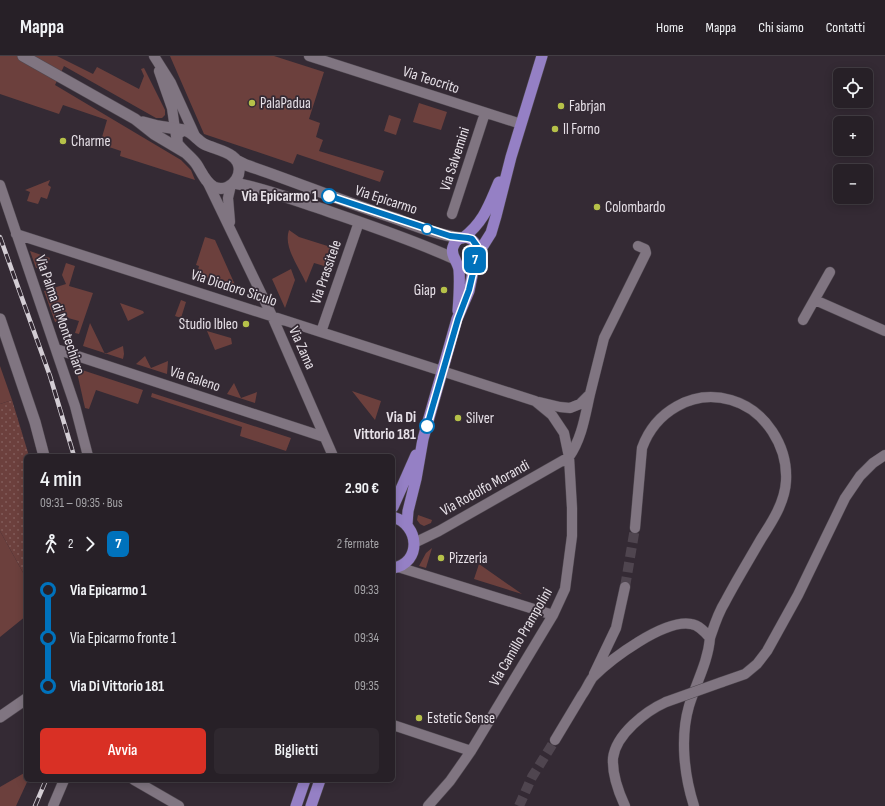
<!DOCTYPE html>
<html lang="it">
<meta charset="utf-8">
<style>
:root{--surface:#272027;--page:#2f282f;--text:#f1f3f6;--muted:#a4a3a7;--line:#433e44;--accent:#d93025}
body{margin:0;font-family:"Sofia Sans Condensed",sans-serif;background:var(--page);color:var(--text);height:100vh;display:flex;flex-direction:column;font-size:15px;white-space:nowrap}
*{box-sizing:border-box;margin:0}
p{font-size:13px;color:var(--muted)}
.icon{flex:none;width:22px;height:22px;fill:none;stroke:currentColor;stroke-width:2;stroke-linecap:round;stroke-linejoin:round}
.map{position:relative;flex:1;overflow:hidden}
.details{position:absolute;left:24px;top:398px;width:371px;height:328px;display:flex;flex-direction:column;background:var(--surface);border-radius:6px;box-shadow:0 2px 10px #0003,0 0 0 1px var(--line)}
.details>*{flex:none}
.badge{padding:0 8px;border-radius:6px;font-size:14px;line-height:26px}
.tools{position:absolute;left:833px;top:12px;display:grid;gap:8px}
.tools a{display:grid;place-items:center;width:40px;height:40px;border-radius:6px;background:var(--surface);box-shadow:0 2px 10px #0003,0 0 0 1px var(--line);font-size:20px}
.map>.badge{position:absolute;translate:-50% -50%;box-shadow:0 0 0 2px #fff}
.legs{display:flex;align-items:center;gap:6px;height:44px;padding:0 16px;font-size:13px}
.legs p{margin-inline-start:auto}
.overview{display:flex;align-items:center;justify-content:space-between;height:68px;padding:0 16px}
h1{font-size:22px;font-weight:600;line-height:30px}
.button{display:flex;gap:8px;margin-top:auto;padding:8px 16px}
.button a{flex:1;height:46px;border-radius:6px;background:var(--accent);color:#fff;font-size:16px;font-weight:600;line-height:46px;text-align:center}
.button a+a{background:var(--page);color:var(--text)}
ul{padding:0 16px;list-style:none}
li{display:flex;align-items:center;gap:14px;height:48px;font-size:15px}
li i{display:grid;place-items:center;width:6px;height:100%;margin:0 5px;background:currentColor}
li i::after{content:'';width:10px;height:10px;margin:-5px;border:3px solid;border-radius:50%;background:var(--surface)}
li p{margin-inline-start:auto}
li:first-child i{background:linear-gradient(#0000 50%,currentColor 0)}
li:last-child i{background:linear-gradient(currentColor 50%,#0000 0)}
header{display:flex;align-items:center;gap:24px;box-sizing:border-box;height:56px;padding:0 20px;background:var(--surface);border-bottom:1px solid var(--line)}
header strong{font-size:19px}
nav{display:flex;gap:22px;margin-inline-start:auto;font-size:14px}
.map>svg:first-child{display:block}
.grass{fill:url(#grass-dots)}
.garden{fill:#6c403d}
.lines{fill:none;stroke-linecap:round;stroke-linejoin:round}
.minor-tunnel{stroke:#4f454f;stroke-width:10;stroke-dasharray:10 5;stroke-linecap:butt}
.minor-casing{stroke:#504951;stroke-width:11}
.tertiary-casing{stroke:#504951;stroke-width:12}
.secondary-casing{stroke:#504951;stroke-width:12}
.primary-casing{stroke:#504951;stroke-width:12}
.minor{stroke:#807581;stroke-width:10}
.tertiary{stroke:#807581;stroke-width:11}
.secondary{stroke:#807581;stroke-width:11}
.primary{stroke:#9580c5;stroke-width:11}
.rail-casing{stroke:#d3cdd4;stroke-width:4.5}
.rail{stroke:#342a34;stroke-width:3;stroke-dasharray:9;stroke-linecap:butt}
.minor-bridge-casing{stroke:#504951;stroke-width:11;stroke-linecap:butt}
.minor-bridge{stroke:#807581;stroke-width:10}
.line-1-casing{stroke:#fff;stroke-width:9}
.line-1{stroke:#0072bc;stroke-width:6}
.poi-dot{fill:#b6c149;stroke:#342a34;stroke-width:1.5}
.stop-1-dot{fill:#fff;stroke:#0072bc;stroke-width:2}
.labels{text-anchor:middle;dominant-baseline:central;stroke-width:3.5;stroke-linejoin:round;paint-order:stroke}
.street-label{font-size:15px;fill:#e7e1e8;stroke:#342a34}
.poi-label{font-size:15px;fill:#e7e1e8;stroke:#342a34;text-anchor:start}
.stop-label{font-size:15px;font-weight:bold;fill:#e7e1e8;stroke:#342a34;text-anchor:end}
</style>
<header>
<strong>Mappa</strong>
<nav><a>Home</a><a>Mappa</a><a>Chi siamo</a><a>Contatti</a></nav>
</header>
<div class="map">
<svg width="885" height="750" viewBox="0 0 885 750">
<defs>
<pattern id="grass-dots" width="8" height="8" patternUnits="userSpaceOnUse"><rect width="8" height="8" fill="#6c403d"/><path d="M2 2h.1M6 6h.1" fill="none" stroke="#815b59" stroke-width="1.8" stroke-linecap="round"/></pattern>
</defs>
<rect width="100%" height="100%" fill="#342a34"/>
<path class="grass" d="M 12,344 L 29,400 L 26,400 L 26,522 L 0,475 L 0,348 Z"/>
<path class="garden" d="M 0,0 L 57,0 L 93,18 L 97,11 L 139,33 L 144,20 L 141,13 L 144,12 L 165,54 L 165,59 L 162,62 L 156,62 L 64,10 L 55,29 L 181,104 L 191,114 L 195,124 L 120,100 L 121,95 L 100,88 L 107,64 L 63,49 L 59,58 L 0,38 Z
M 170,0 L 274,0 L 324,16 L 309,63 L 320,67 L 316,81 L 323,84 L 319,95 L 384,115 L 380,126 L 297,98 L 293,108 L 204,78 Z
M 419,47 L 447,56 L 441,74 L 413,66 Z
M 389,59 L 401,63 L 396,79 L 384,75 Z
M 50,124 L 48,129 L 51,131 L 47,143 L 41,141 L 38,148 L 27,145 L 30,136 L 25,134 Z
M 289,174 L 299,181 L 337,193 L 331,212 L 314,207 L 306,227 C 299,211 283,191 289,174 Z
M 205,181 L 215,184 L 236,231 L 197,218 L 199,210 L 196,209 Z
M 30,195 L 50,202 L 48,208 L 36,212 Z
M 66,207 L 75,210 L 69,230 L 93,237 L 79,278 L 75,277 L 79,265 L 68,262 L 55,266 L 44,235 L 66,228 L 62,219 Z
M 291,213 L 295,224 L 285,252 L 272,223 Z
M 181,244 L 186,246 L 181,262 L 175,260 Z
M 120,247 L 143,255 L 144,257 L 128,265 Z
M 90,267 L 105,298 L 123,290 L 124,298 L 123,303 L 83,290 Z
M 207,275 L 231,282 L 232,288 L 215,294 Z
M 145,300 L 151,312 L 168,305 L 167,318 L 136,308 Z
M 0,310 L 12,344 L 0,348 Z
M 76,312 L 143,334 L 138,348 L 96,334 L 89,353 L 85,352 Z
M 234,327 L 241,342 L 257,336 L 255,347 L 227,338 Z
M 352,335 L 381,345 L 375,364 Z
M 152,337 L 291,382 L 286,395 L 240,380 L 242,371 L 151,341 Z
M 418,459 L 432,464 L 431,467 L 424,470 L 420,468 L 417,464 Z
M 0,475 L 26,522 L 26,560 L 0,581 Z
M 432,492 L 426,512 L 419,510 L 426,497 Z
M 479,508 L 522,538 L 474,523 Z
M 26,716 L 26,724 L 28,724 L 16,750 L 0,750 L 0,731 Z"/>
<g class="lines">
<path class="minor-tunnel" d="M 625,531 L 635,472
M 519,750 L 532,721 L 555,684"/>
<defs>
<path id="minor" d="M 154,0 L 171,27 L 196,82
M 309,0 L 521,68
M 159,15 L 172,52 L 176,80
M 208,127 L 272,260 L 333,400
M 0,129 L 75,350 L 88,400
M 452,158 L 485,57
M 230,166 L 228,142 L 231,129
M 16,178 L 535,345 L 552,359 L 564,377 L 569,401 L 572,452 L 572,480 L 565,533 L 553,559 L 471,695 L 450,725 L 428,750
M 815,244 L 885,275
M 803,264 L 830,216
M 321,276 L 359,166
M 56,293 L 324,381
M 539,346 L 560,351 L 570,352 L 580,348 L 590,338 L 604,282 L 646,197 L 645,193 L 638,190
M 635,472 L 642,392 C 655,356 692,333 731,344 C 766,354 788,391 786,425 C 785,446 772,466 761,483 C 749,504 736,525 725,546 C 718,557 714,570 710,582
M 414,487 L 439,475 L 569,401 C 582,382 585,360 590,338
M 398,511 L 553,559
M 594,618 L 616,572 L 625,531
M 722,626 L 745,618 L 757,608 L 767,595 L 798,539 L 845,442 L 860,420 L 873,407 L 885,399
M 393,669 L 471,695
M 555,684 C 564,669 573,654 582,639 C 586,634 589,626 593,621 C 611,603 664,563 691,568 C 699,569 705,576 710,582 C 708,606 696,627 689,650 C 680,681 684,719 694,750
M 134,724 L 179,750
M 53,750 L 64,724
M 625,750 C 618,735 612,719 613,702 C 616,678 646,655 666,646"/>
<path id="tertiary" d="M 0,263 L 35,366 L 44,400
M 0,661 L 26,643"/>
<path id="secondary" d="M 23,0 L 135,63 L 154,78 L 186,97
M 143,66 L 158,70 L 184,74
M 184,74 C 192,76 197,84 204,88 C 212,92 226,95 232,100 C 249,112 233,139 214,131 C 206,127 202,117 197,109 C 192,101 182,95 177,87 L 177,78 Z
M 236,104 L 246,109 C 296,126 344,146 394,162 C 416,170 438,179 461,182
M 234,127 C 263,132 291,143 319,152 C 365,168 411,183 455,203"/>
<path id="primary" d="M 463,182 C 484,166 489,149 499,126
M 458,255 C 459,242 460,228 459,214 C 458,206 450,199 453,191 C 458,174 480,181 477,199
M 393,451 L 416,399
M 393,461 C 420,469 422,507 393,512
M 407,468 L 408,455 L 416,423 L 423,383 L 442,316 L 457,263 L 469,235 L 476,201 L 491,177 L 496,160 L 511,101 L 542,0
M 296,750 L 305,724
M 311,750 L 320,724"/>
</defs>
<use href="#minor" class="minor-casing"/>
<use href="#tertiary" class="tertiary-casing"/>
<use href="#secondary" class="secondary-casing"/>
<use href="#primary" class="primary-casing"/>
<use href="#minor" class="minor"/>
<use href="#tertiary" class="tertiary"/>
<use href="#secondary" class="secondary"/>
<use href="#primary" class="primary"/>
<defs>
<path id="rail" d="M 0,181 L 50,320 L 74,400
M 35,750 L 46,724"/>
</defs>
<use href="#rail" class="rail-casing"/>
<use href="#rail" class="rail"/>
<defs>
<path id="minor-bridge" d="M 666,646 L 722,626"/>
</defs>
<use href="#minor-bridge" class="minor-bridge-casing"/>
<use href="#minor-bridge" class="minor-bridge"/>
</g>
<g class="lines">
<defs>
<path id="line-1" d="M 329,140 L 450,180 L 468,182 L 472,183 L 477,190 L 478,196 L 469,234 L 458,263 L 427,370"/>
</defs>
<use href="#line-1" class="line-1-casing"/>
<use href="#line-1" class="line-1"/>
</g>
<g class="poi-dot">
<circle cx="252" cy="47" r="4"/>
<circle cx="561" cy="50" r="4"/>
<circle cx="555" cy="73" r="4"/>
<circle cx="63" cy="85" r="4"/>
<circle cx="597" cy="151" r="4"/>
<circle cx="444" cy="234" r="4"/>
<circle cx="246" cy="268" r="4"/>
<circle cx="458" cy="362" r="4"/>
<circle cx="441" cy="502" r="4"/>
<circle cx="419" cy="662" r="4"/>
</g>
<g class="stop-1-dot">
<circle cx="329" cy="140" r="7"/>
<circle cx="427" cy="173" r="5"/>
<circle cx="427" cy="370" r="7"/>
</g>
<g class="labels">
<g class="street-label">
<text transform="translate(431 24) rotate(18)">Via Teocrito</text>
<text transform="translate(455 103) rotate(-72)">Via Salvemini</text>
<text transform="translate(386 144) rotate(18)">Via Epicarmo</text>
<text transform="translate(326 216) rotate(-71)">Via Prassitele</text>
<text transform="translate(234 232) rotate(18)">Via Diodoro Siculo</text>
<text transform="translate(60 259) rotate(71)">Via Palma di Montechiaro</text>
<text transform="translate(302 292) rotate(66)">Via Zama</text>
<text transform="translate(195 323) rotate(18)">Via Galeno</text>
<text transform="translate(485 432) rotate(-29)">Via Rodolfo Morandi</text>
<text transform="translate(521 581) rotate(-60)">Via Camillo Prampolini</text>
</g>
<g class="poi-label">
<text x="260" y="47">PalaPadua</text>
<text x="569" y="50">Fabrjan</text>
<text x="563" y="73">Il Forno</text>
<text x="71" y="85">Charme</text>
<text x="605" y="151">Colombardo</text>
<text x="436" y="234" text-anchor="end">Giap</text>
<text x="238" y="268" text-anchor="end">Studio Ibleo</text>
<text x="466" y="362">Silver</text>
<text x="449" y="502">Pizzeria</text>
<text x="427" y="662">Estetic Sense</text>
</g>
<g class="stop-label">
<text x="318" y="140">Via Epicarmo 1</text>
<text x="416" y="361">Via Di<tspan x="416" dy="17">Vittorio 181</tspan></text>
</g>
</g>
</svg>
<div class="tools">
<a><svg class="icon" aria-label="locate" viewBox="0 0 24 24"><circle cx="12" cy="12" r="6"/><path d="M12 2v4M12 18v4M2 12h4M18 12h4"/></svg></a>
<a>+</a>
<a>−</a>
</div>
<b class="badge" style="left:475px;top:204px;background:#0072bc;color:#fff">7</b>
<section class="details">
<div class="overview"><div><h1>4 min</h1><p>09:31 – 09:35 · Bus</p></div><b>2.90 €</b></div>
<div class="legs"><svg class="icon" aria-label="walk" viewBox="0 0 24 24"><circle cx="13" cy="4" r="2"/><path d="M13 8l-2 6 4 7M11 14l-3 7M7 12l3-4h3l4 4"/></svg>2<svg class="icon" aria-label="forward" viewBox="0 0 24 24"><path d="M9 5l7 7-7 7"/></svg><b class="badge" style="background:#0072bc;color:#fff">7</b><p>2 fermate</p></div>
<ul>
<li><i style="color:#0072bc"></i><b>Via Epicarmo 1</b><p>09:33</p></li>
<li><i style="color:#0072bc"></i><span>Via Epicarmo fronte 1</span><p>09:34</p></li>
<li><i style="color:#0072bc"></i><b>Via Di Vittorio 181</b><p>09:35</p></li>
</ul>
<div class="button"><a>Avvia</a><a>Biglietti</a></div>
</section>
</div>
